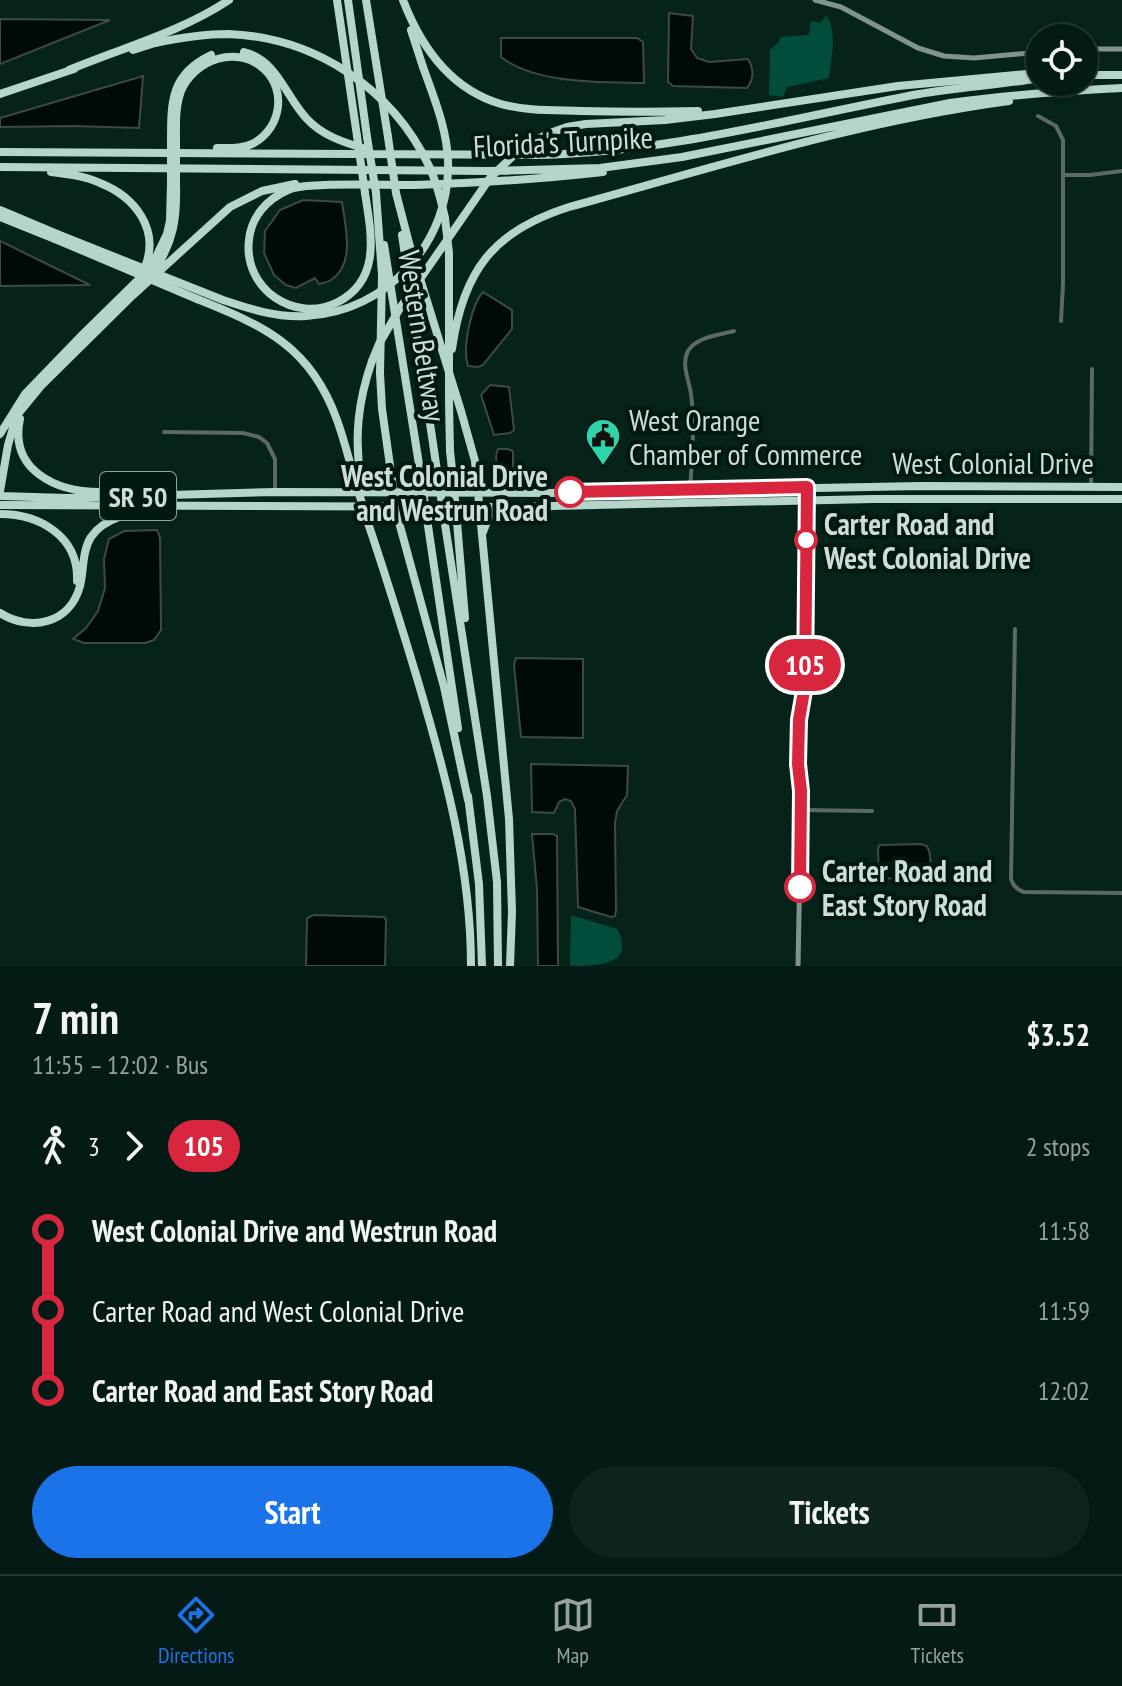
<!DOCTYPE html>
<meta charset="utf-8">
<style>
:root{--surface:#041a14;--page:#0d231d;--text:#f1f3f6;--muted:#97a1a0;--line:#253834;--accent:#1a73e8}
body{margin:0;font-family:"PT Sans Narrow",sans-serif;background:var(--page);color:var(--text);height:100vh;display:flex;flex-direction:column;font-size:30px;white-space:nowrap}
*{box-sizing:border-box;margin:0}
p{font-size:26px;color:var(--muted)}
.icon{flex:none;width:44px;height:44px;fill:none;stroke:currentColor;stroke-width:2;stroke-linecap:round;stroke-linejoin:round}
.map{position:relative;height:966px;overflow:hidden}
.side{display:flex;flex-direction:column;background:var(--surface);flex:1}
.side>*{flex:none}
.badge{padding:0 16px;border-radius:26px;font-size:28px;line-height:52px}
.controls{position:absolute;left:1026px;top:24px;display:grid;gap:16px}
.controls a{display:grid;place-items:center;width:72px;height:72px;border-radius:50%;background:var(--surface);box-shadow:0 2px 6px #0004,0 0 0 2px var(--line);font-size:40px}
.map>.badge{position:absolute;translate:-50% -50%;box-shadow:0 0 0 4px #fff}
.legs{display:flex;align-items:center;gap:12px;height:88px;padding:0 32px;font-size:26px}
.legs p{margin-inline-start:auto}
.head{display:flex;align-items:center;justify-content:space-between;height:136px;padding:0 32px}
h1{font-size:44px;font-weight:700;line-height:60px}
.button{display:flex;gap:16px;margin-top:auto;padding:16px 32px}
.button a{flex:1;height:92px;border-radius:48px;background:var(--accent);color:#fff;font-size:32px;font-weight:700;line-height:92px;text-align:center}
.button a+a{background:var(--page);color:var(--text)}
ul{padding:0 32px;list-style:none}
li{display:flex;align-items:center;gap:28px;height:80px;font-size:30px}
li i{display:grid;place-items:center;width:12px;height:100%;margin:0 10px;background:currentColor}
li i::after{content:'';width:20px;height:20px;margin:-10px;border:6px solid;border-radius:50%;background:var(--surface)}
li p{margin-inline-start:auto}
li:first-child i{background:linear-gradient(#0000 50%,currentColor 0)}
li:last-child i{background:linear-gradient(currentColor 50%,#0000 0)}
.tab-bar{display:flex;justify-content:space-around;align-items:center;height:112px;border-top:2px solid var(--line);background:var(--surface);font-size:22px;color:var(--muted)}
.tab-bar a{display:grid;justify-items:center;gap:4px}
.tab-bar .selected{color:var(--accent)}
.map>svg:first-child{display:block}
.green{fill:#004d3b}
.water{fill:#000a06;stroke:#3e4a45;stroke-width:2}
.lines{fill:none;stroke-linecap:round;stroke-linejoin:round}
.street{stroke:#5c6964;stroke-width:4}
.secondary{stroke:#80948c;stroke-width:5}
.highway{stroke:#b5d5c9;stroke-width:8}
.highway-bridge{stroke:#b5d5c9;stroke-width:8}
.line-1-casing{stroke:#fff;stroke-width:18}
.line-1{stroke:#d7263d;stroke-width:12}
.stop-1-dot{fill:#fff;stroke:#d7263d;stroke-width:4}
.labels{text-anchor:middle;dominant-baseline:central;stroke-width:8;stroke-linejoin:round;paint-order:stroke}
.shield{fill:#001911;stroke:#90a39c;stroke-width:2}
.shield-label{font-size:28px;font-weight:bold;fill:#ceded7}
.street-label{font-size:30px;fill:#ceded7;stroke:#001911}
.poi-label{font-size:30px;fill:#ceded7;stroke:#001911;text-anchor:start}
.stop-label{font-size:30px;font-weight:bold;fill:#ceded7;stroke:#001911;text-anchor:start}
</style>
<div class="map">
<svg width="1122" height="966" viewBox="0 0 1122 966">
<rect width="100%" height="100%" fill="#06231a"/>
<path class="green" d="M 826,16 C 838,31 831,60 829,78 L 787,87 L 783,97 L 769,95 L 770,50 L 778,43 L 781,37 L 809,35 L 811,21 L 820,23 Z
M 571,915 L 617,929 C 621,936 622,942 622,949 C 620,966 586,966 570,966 Z"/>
<path class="water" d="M 669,13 L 693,16 L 691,49 L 697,58 L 709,62 L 748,59 C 754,69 754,79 747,88 L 673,86 L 668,82 Z
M 0,19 L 110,20 L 0,64 Z
M 501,38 L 637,38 L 643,42 L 644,83 C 602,82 535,84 501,57 Z
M 143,76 L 139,128 L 74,126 L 0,127 L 0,118 Z
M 303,200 L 342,202 C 345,225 356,264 331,280 C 328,282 323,283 319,284 L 315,278 L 296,288 L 286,285 L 274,275 L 264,253 L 265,231 L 280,210 Z
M 0,241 L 90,285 L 0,286 Z
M 483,292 L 512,310 L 512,329 L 483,365 L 478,367 L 468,366 C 462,348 471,306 483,292 Z
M 490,385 L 509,387 L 514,430 L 510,433 L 494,435 L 481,395 Z
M 498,449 L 507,449 L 513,451 L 513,473 L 511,476 L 503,477 C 497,471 494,456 498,449 Z
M 157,530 L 160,538 L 161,630 L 154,640 L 145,643 L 84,643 L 73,639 L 86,628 L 98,611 L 105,588 L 104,559 L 109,539 L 124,531 Z
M 516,658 L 583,659 L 583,738 L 521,737 L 514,665 Z
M 531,764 L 628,766 L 627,795 L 617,811 L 615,823 L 616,910 L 615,916 L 611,917 L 578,907 L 575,809 L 571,801 L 565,799 L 559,802 L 554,813 L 532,812 Z
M 532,834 L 553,834 L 557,836 L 558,966 L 538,966 L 537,889 Z
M 921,844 L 927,846 C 932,856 931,867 925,876 L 881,879 L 879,877 L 878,848 L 880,845 Z
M 314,915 L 384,917 L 386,920 L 385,966 L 306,966 L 307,918 Z"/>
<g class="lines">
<path class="street" d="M 1038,116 L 1056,126 L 1063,140 L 1063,284 L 1061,321
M 1063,175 L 1090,175 L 1122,171
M 164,432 L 243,433 L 259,437 L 267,443 L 275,459 L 275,492
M 1091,486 L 1092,369
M 690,490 C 692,460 695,424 691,394 C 689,380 681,365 688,351 C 696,337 719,335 734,331
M 1015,629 L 1011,879 C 1013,886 1017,890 1024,892 L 1122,893
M 801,810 L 872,811"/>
<path class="secondary" d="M 815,0 L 841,7 L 918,48 L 944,56 L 974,58 L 1040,52
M 1084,49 L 1122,49
M 798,966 L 801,810 L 798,764 L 799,720 L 805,685 L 807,488"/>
<path class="highway" d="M 337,0 L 357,136
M 348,0 L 367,137
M 366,0 L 388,137
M 403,0 C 421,47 450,89 501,104 C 526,111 554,110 581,111 C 620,112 659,112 698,111
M 411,30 L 423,67
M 133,50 L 155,43
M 244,52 C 278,61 285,96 307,119 C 322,135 342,142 363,148
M 69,70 C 122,48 181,32 229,0
M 1084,75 L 1122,75
M 0,94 L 74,69
M 547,134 L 567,127 L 586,124 L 665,120 L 715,114 L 898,86 L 1027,74 L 1039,74
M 171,140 C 171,101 171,74 211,55
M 176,140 C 176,124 175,107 181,91 C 194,60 237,44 264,69 C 287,90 281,128 254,143 C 243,149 230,148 217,148
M 0,152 L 539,155 C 669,152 792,118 919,94 C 959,87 1000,85 1040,78
M 0,167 L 488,171 L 600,168 L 682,157 L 950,103 C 1007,95 1064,91 1122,88
M 51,172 C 68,174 85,176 100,183 C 135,197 160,229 145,267
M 365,193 C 371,233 382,279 338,302 C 295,324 243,289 249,240 C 251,217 267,199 288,190 C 299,185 312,186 324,185 C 354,184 385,185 415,185 C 478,183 541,179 603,172
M 376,193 L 382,275 L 380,373 L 382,409 L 397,515 L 444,687 L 468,800
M 396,193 L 409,243 L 461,411 L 475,461 L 509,819 L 512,912 L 510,966
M 0,210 L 57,234
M 0,217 L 55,239
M 445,218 L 449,253 L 449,337
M 402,235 L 439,484
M 384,245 L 422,483
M 154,271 C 174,241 177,218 176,183
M 197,299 C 265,326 311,347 337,420 C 344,439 349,460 355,480
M 452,349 C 463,271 493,231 569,207 C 715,167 859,121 1009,101
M 449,401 L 450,451 L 453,479
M 20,419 C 9,470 56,492 100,492
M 0,434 L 25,394 L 83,334 L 141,277 L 155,259 L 167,234 L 170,221 L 171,183
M 361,480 C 354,438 358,401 372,361
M 0,491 L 8,445 L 15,421 L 18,414 L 41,386 L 132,296 L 230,207 L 262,191 L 295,184
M 0,496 L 67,498 L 275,492 L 549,493 L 922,486 L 1122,487
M 0,505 L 503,507 L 873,499 L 1122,499
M 0,514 C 39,514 79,536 77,581
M 444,518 L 487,796 L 497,882 L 498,966
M 427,519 L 458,728
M 367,520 C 385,573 401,625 417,678 C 445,772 471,867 471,966
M 457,522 L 465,618
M 483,532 L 489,516 L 499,508
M 0,613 C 30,632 70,624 80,586 C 84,570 82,551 91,537 C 105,517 130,513 152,511
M 468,796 L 479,884 L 482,966"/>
<path class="highway-bridge" d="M 155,43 C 179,38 203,34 228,34 C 314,37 392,88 429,166 C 437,183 441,200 445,218
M 357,136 L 365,193
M 367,137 L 376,193
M 388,137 L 396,193
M 171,183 L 171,140
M 176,183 L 176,140
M 57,234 L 223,300 C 250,309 277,318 306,316 C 387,312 451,242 448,161 C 447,129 434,98 423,67
M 55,239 L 197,299
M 372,361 L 379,344 L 400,308 L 490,178 L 518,151 L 547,134
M 449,401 L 449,337
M 453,479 L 457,522
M 355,480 L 367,520
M 422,483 L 427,519
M 439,484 L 444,518"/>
</g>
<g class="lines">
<defs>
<path id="line-1" d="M 570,492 L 807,487 L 805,685 L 799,720 L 798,764 L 801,791 L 800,887"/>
</defs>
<use href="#line-1" class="line-1-casing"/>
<use href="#line-1" class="line-1"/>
</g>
<defs>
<symbol id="civic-pin" viewBox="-11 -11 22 30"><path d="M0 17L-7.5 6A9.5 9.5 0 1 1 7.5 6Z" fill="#2fd4aa" stroke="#001911"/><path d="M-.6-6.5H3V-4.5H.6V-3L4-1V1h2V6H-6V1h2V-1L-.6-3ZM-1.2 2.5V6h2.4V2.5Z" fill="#111"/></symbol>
</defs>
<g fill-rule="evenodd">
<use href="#civic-pin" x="583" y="416" width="40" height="54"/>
</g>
<g class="stop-1-dot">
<circle cx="570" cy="492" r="14"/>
<circle cx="806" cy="540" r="10"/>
<circle cx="800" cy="887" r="14"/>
</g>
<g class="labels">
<rect class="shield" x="100" y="472" width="76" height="48" rx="6"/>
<g class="shield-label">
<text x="138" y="496">SR 50</text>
</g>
<g class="street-label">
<text transform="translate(563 141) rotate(-3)">Florida's Turnpike</text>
<text transform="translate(423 336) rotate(81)">Western Beltway</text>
<text x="993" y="462">West Colonial Drive</text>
</g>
<g class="poi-label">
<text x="629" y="419">West Orange<tspan x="629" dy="34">Chamber of Commerce</tspan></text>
</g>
<g class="stop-label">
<text x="548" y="475" text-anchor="end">West Colonial Drive<tspan x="548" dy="34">and Westrun Road</tspan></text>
<text x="824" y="523">Carter Road and<tspan x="824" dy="34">West Colonial Drive</tspan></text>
<text x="822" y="870">Carter Road and<tspan x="822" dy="34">East Story Road</tspan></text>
</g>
</g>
</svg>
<div class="controls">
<a><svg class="icon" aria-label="locate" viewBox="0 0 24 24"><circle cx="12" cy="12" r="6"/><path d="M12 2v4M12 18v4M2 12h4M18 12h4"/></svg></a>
</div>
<b class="badge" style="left:805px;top:665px;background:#d7263d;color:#fff">105</b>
</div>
<section class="side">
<div class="head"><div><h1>7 min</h1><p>11:55 – 12:02 · Bus</p></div><b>$3.52</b></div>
<div class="legs"><svg class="icon" aria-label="walk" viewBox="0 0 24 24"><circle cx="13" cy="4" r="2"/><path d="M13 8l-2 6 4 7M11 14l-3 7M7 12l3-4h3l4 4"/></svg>3<svg class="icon" aria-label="forward" viewBox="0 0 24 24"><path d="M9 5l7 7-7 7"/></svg><b class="badge" style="background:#d7263d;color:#fff">105</b><p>2 stops</p></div>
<ul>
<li><i style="color:#d7263d"></i><b>West Colonial Drive and Westrun Road</b><p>11:58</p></li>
<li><i style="color:#d7263d"></i><span>Carter Road and West Colonial Drive</span><p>11:59</p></li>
<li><i style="color:#d7263d"></i><b>Carter Road and East Story Road</b><p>12:02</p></li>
</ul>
<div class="button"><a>Start</a><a>Tickets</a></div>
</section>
<nav class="tab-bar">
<a class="selected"><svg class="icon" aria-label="directions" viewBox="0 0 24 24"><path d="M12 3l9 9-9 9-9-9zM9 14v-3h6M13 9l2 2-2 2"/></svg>Directions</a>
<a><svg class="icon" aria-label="map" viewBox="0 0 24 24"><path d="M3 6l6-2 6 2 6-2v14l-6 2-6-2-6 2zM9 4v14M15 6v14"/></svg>Map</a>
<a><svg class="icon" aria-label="tickets" viewBox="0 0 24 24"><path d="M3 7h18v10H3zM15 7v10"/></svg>Tickets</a>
</nav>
